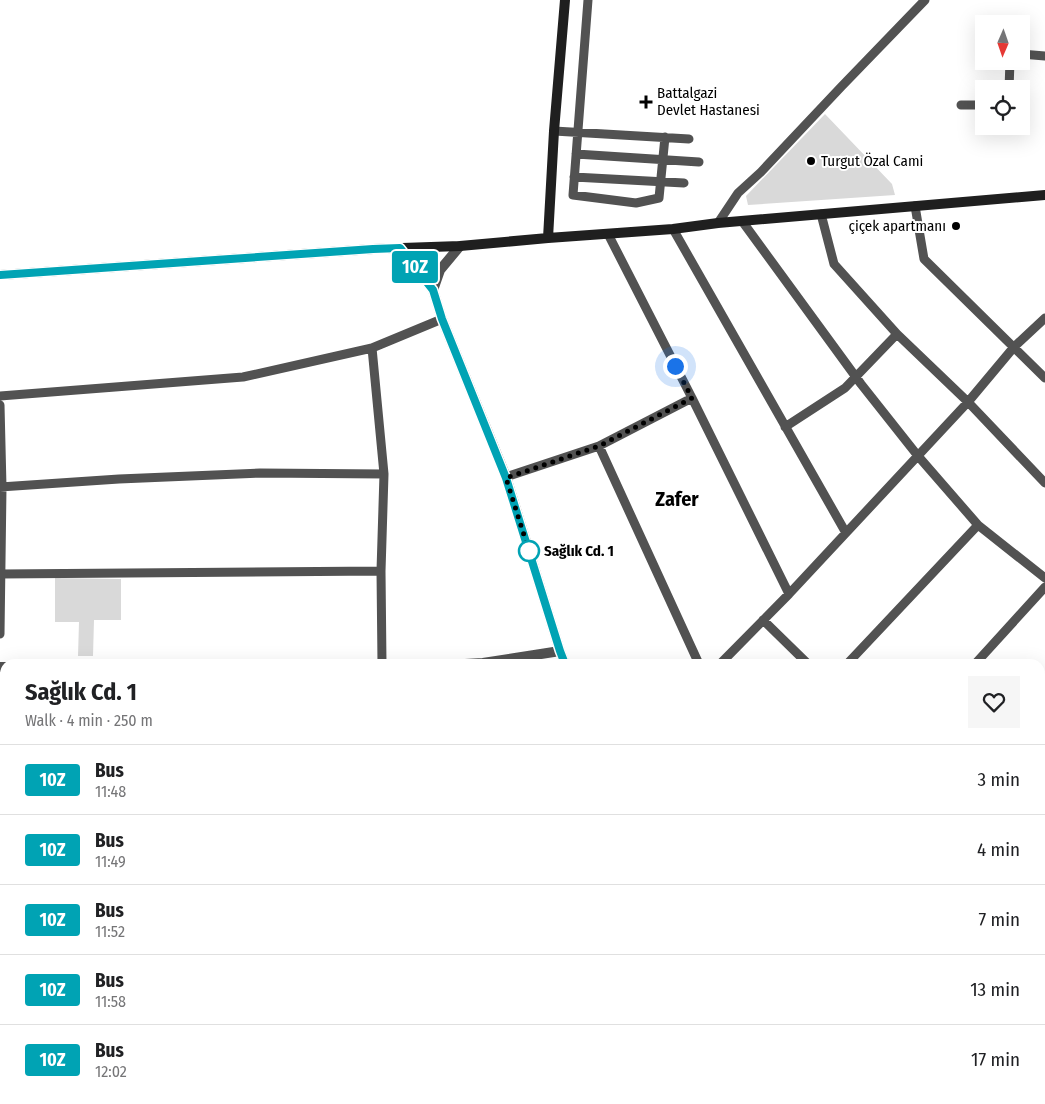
<!DOCTYPE html>
<meta charset="utf-8">
<style>
:root{--surface:#fff;--page:#f6f6f6;--text:#202124;--muted:#757577;--line:#e0e0e0}
body{margin:0;font-family:"Fira Sans Condensed",sans-serif;background:var(--page);color:var(--text);height:100vh;display:flex;flex-direction:column;font-size:19px;white-space:nowrap}
*{box-sizing:border-box;margin:0}
p{font-size:16px;color:var(--muted)}
.icon{flex:none;width:28px;height:28px;fill:none;stroke:currentColor;stroke-width:2;stroke-linecap:round;stroke-linejoin:round}
.map{position:relative;flex:1;overflow:hidden}
.details{position:absolute;left:0px;top:659px;width:1045px;height:446px;display:flex;flex-direction:column;background:var(--surface);border-radius:15px 15px 0 0;box-shadow:0 5px 20px #0002}
.details>*{flex:none}
.badge{padding:0 10px;border-radius:4px;font-size:18px;line-height:32px}
.needle{width:32px;rotate:182deg}
.fabs{position:absolute;left:975px;top:15px;display:grid;gap:10px}
.fabs a{display:grid;place-items:center;width:55px;height:55px;border-radius:0px;background:var(--surface);box-shadow:0 5px 20px #0002;font-size:25px}
.you{position:absolute;width:25px;height:25px;margin:-12px;border:4px solid #fff;border-radius:50%;background:#1a73e8;box-shadow:0 0 0 8px #1a73e833}
.map>.badge{position:absolute;translate:-50% -50%;box-shadow:0 0 0 2px #fff}
.round{display:grid;place-items:center;flex:none;width:52px;height:52px;border-radius:0px;background:var(--page)}
.overview{display:flex;align-items:center;justify-content:space-between;height:85px;padding:0 25px}
h1{font-size:24px;font-weight:700;line-height:38px}
ul{padding:0;list-style:none}
li{display:flex;align-items:center;gap:15px;height:70px;padding:0 25px;border-top:1px solid var(--line)}
li div{flex:1}
li b{display:block;font-size:19px}
li em{font-style:normal}
li .badge{min-width:55px;font-weight:700;text-align:center}
.map>svg:first-child{display:block}
.green{fill:#d9d9d9}
.lines{fill:none;stroke-linecap:round;stroke-linejoin:round}
.trunk-casing{stroke:#dbdbdb;stroke-width:16}
.minor{stroke:#525252;stroke-width:9}
.tertiary{stroke:#525252;stroke-width:10}
.secondary{stroke:#1f1f1f;stroke-width:10}
.trunk{stroke:#000;stroke-width:14}
.line-casing{stroke:#fff;stroke-width:11}
.line{stroke:#00a3b4;stroke-width:8}
.walk{stroke:#000;stroke-width:5;stroke-dasharray:0 9}
.poi-dot{fill:#000;stroke:#fff;stroke-width:2}
.stop-dot{fill:#fff;stroke:#00a3b4;stroke-width:2.5}
.labels{text-anchor:middle;dominant-baseline:central;stroke-width:4;stroke-linejoin:round;paint-order:stroke}
.poi-label{font-size:15px;fill:#000;stroke:#fff;text-anchor:start}
.stop-label{font-size:15px;font-weight:bold;fill:#000;stroke:#fff;text-anchor:start}
.district-label{font-size:20px;font-weight:bold;fill:#000;stroke:#fff}
</style>
<div class="map">
<svg width="1045" height="1104" viewBox="0 0 1045 1104">
<rect width="100%" height="100%" fill="#fff"/>
<path class="green" d="M 825,114 L 892,184 L 895,195 L 748,205 L 746,196 Z
M 55,578 L 121,579 L 121,620 L 94,620 L 93,656 L 78,656 L 79,622 L 55,622 Z
M 1045,673 L 1045,970 L 1040,959 L 1040,720 L 1041,718 L 1040,717 L 1040,681 Z"/>
<g class="lines">
<defs>
<path id="trunk" d="M 0,852 L 5,855
M 0,877 L 5,881
M 355,1100 L 363,1104
M 396,1100 L 404,1104"/>
</defs>
<use href="#trunk" class="trunk-casing"/>
<path class="minor" d="M 588,0 L 573,195 L 636,203 L 659,198 L 665,137
M 1021,54 L 1045,56
M 1009,89 L 1010,61
M 961,105 L 984,105
M 554,131 L 689,139
M 576,154 L 699,162
M 574,177 L 684,183
M 915,206 L 924,259 L 1045,378
M 821,214 L 834,264 L 897,334 L 968,402 L 1045,483
M 742,221 L 861,384 L 918,456 L 978,525 L 847,664
M 718,223 L 738,193 L 761,172 L 841,87 L 925,0
M 673,229 L 846,533
M 372,348 L 384,474
M 0,396 L 243,377 L 372,348 L 442,319
M 692,398 L 789,594 L 720,664
M 0,405 L 2,487 L 0,634
M 785,427 L 845,388 L 897,334
M 599,446 L 699,664
M 506,477 L 599,446 L 692,398 L 608,234
M 0,487 L 119,479 L 260,473 L 384,474 L 381,571 L 382,664
M 978,525 L 1045,578
M 0,574 L 381,571
M 789,594 L 968,402 L 1014,347 L 1045,318
M 763,620 L 808,664
M 975,664 L 1045,587
M 0,755 L 5,755
M 0,826 L 5,830
M 1040,981 L 1045,994
M 0,1008 L 5,1000
M 5,1096 L 3,1102 L 6,1104
M 596,1100 L 599,1104
M 692,1100 L 694,1104
M 65,1104 L 66,1100
M 155,1104 L 156,1100
M 228,1104 L 230,1100
M 540,1104 L 546,1100
M 737,1104 L 745,1100"/>
<path class="tertiary" d="M 400,248 L 433,290 L 442,319 L 506,477 L 560,651 L 565,664
M 433,290 L 440,270 L 460,246
M 465,664 L 483,663 L 560,651
M 0,667 L 5,667
M 0,915 L 5,917
M 796,1100 L 798,1104"/>
<path class="secondary" d="M 548,238 L 554,131 L 565,0
M 0,275 L 373,249 L 460,246 L 548,238 L 673,229 L 718,223 L 1045,195
M 1040,1024 L 1045,1021
M 1040,1037 L 1045,1034
M 326,1100 L 333,1104
M 426,1100 L 434,1104
M 899,1104 L 906,1100
M 921,1104 L 928,1100"/>
<use href="#trunk" class="trunk"/>
</g>
<g class="lines">
<defs>
<path id="line" d="M 0,275 L 373,249 L 400,248 L 433,290 L 442,319 L 506,478 L 560,651 L 565,664"/>
</defs>
<use href="#line" class="line-casing"/>
<use href="#line" class="line"/>
<path class="walk" d="M 529,551 L 506,478 L 599,446 L 692,398 L 675,366"/>
</g>
<g class="poi-dot">
<path d="M643.5 94.5h5v5h5v5h-5v5h-5v-5h-5v-5h5z"/>
<circle cx="811" cy="161" r="5"/>
<circle cx="956" cy="226" r="5"/>
</g>
<circle class="stop-dot" cx="529" cy="551" r="10"/>
<g class="labels">
<g class="poi-label">
<text x="657" y="93">Battalgazi<tspan x="657" dy="17">Devlet Hastanesi</tspan></text>
<text x="821" y="161">Turgut Özal Cami</text>
<text x="946" y="226" text-anchor="end">çiçek apartmanı</text>
</g>
<g class="stop-label">
<text x="544" y="551">Sağlık Cd. 1</text>
</g>
<g class="district-label">
<text x="677" y="499">Zafer</text>
</g>
</g>
</svg>
<div class="fabs">
<a><svg class="needle" viewBox="-14 -14 28 28"><path d="M0-13l5 13h-10z" fill="#e53935"/><path d="M0 13l5-13h-10z" fill="#757577"/></svg></a>
<a><svg class="icon" aria-label="locate" viewBox="0 0 24 24"><circle cx="12" cy="12" r="6"/><path d="M12 2v4M12 18v4M2 12h4M18 12h4"/></svg></a>
</div>
<div class="you" style="left:675px;top:366px"></div>
<b class="badge" style="left:415px;top:267px;background:#00a3b4;color:#fff">10Z</b>
<section class="details">
<div class="overview"><div><h1>Sağlık Cd. 1</h1><p>Walk · 4 min · 250 m</p></div><a class="round"><svg class="icon" aria-label="heart" viewBox="0 0 24 24"><path d="M12 20l-8-8c-3-5 5-10 8-4 3-6 11-1 8 4z"/></svg></a></div>
<ul>
<li><span class="badge" style="background:#00a3b4;color:#fff">10Z</span><div><b>Bus</b><p>11:48</p></div><em>3 min</em></li>
<li><span class="badge" style="background:#00a3b4;color:#fff">10Z</span><div><b>Bus</b><p>11:49</p></div><em>4 min</em></li>
<li><span class="badge" style="background:#00a3b4;color:#fff">10Z</span><div><b>Bus</b><p>11:52</p></div><em>7 min</em></li>
<li><span class="badge" style="background:#00a3b4;color:#fff">10Z</span><div><b>Bus</b><p>11:58</p></div><em>13 min</em></li>
<li><span class="badge" style="background:#00a3b4;color:#fff">10Z</span><div><b>Bus</b><p>12:02</p></div><em>17 min</em></li>
</ul>
</section>
</div>
